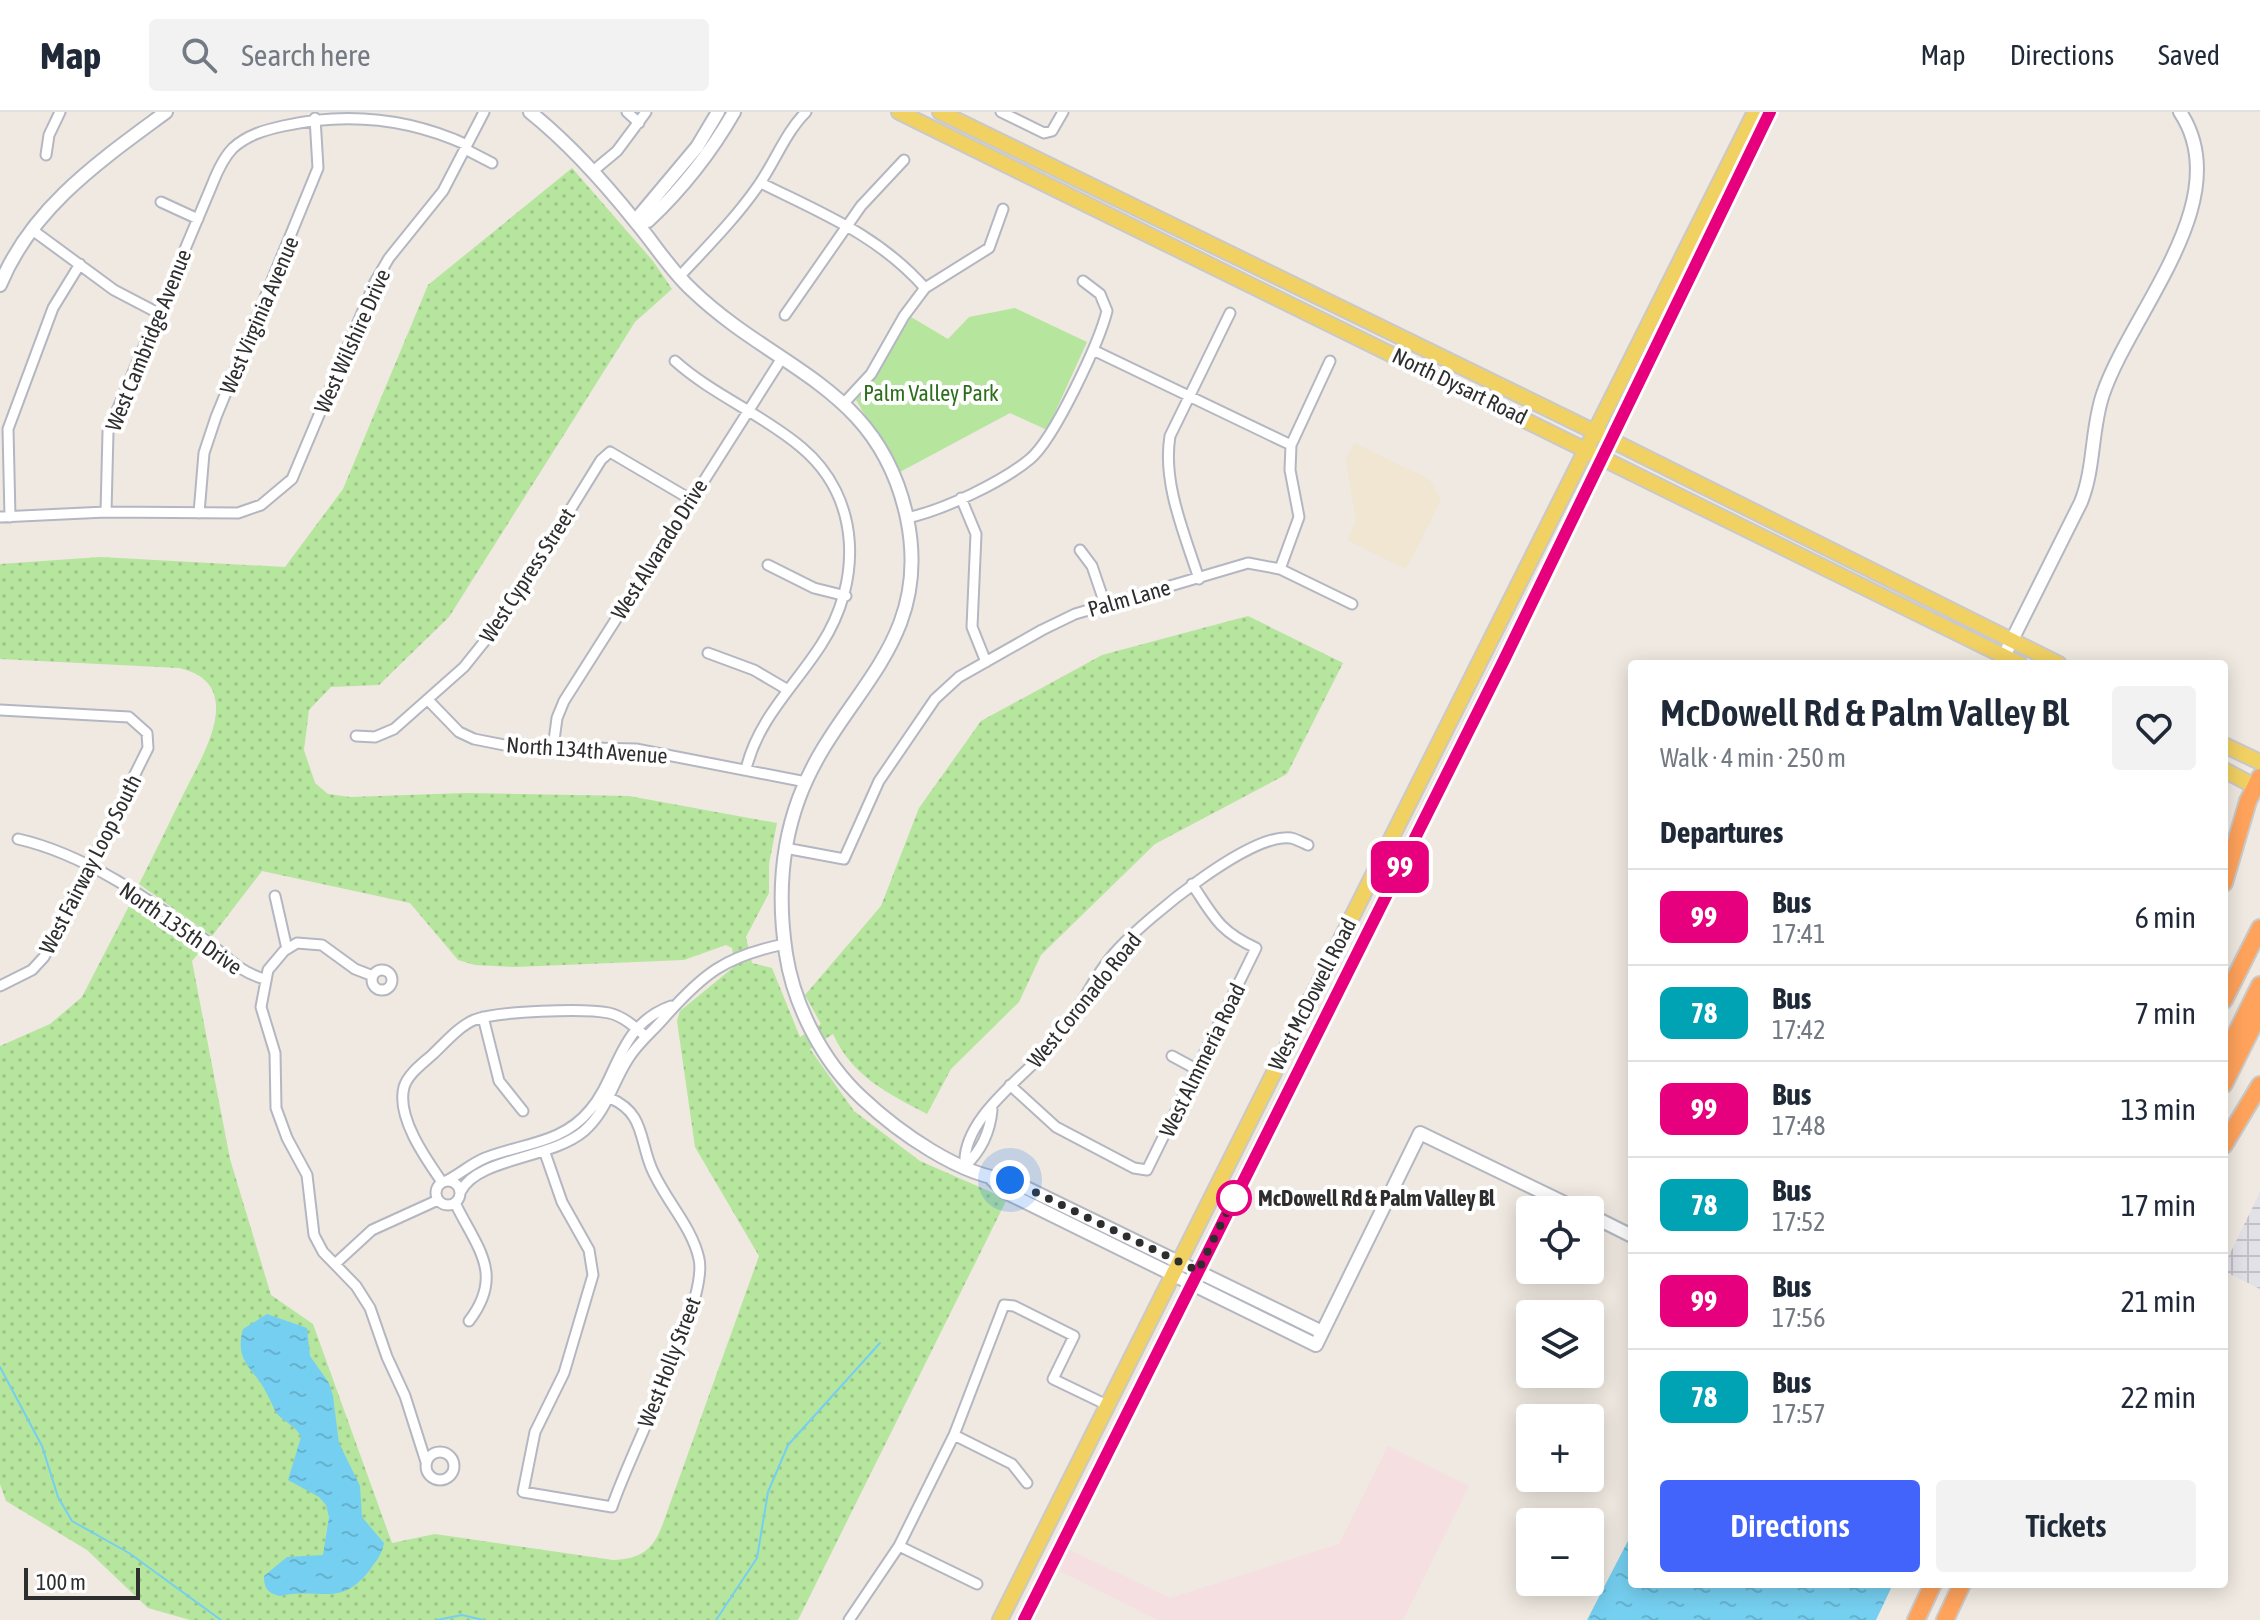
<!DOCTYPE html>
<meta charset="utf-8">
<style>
:root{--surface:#fff;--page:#f2f2f3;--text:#1f2937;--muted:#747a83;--line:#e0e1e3;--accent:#4264fb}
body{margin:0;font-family:"Asap Condensed",sans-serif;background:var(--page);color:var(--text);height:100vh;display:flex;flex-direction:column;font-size:30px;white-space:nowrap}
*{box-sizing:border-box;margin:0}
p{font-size:26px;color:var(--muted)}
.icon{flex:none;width:44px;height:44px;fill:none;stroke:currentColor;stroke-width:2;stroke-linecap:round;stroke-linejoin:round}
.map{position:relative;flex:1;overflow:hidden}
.sheet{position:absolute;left:1628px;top:548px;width:600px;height:928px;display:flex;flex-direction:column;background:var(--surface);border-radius:8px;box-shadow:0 4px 20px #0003}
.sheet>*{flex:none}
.badge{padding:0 16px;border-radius:12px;font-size:28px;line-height:52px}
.fabs{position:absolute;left:1516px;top:1084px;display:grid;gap:16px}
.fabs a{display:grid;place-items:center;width:88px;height:88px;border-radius:8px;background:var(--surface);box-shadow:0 4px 20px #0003;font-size:40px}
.scale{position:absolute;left:24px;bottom:20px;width:116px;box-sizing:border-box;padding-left:8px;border:4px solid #2e2e2e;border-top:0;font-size:22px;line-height:28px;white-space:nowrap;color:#2e2e2e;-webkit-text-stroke:6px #fff;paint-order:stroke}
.you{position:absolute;width:40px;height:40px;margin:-20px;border:6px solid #fff;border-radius:50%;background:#1a73e8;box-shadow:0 0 0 12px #1a73e833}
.map>.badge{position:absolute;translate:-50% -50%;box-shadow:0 0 0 4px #fff}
h2{padding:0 32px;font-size:30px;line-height:72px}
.round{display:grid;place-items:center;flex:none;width:84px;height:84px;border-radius:8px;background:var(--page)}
.summary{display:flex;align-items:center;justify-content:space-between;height:136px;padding:0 32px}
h1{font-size:38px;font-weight:600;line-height:60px}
.button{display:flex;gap:16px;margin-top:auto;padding:16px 32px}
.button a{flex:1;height:92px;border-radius:8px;background:var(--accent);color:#fff;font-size:32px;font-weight:600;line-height:92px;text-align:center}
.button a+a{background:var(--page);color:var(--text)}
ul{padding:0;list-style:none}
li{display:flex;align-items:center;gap:24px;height:96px;padding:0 32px;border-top:2px solid var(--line)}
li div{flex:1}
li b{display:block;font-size:30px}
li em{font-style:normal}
li .badge{min-width:88px;font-weight:700;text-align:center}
header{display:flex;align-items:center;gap:48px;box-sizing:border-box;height:112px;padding:0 40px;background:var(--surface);border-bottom:2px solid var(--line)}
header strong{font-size:38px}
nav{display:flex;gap:44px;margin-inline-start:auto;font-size:28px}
.search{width:560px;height:72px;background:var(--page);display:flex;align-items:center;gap:20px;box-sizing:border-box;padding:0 28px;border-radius:8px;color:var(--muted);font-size:30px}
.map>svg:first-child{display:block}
.industrial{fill:url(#industrial-grid)}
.education{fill:#f0e6d1}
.medical{fill:#f5dfe0}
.grass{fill:url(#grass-dots)}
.park{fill:#b6e59e}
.water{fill:url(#water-ripples)}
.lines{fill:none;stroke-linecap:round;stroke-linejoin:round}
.stream{stroke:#75cff0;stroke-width:2}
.street-casing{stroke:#b4b7c1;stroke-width:13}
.secondary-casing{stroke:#b4b7c1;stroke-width:16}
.primary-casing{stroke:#c9c9c9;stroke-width:18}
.highway-casing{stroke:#c9c9c9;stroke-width:20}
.street{stroke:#fff;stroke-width:9}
.secondary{stroke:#fff;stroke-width:12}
.primary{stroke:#f2d163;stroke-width:14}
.highway{stroke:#ffa35c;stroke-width:16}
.line-casing{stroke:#fff;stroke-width:18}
.line{stroke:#e6007e;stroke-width:12}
.walk{stroke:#2e2e2e;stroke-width:8;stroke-dasharray:0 14.4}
.stop-dot{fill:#fff;stroke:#e6007e;stroke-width:4}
.labels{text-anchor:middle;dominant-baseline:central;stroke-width:8;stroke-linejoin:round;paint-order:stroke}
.street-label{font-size:22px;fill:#2e2e2e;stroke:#fff}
.park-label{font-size:22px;fill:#2c6e1b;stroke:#fff}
.stop-label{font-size:22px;font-weight:bold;fill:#2e2e2e;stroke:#fff;text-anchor:start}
</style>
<header>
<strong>Map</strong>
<div class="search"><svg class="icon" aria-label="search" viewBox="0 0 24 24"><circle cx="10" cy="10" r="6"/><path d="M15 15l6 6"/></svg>Search here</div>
<nav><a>Map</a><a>Directions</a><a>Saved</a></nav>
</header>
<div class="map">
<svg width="2260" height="1508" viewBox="0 0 2260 1508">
<defs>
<pattern id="industrial-grid" width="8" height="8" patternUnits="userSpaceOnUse" patternTransform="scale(2)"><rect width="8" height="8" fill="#e3e1e8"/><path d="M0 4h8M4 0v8" fill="none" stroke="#c3c1c7"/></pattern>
<pattern id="grass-dots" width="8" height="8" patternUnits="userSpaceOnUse" patternTransform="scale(2)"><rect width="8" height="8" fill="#b6e59e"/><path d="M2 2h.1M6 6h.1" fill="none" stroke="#9dc588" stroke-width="1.8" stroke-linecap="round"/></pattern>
<pattern id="water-ripples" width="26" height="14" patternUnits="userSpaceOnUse" patternTransform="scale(2)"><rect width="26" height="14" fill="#75cff0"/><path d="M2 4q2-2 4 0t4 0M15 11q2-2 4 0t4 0" fill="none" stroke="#66b2ce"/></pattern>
</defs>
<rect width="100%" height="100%" fill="#efe9e1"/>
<path class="industrial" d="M 2260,1080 L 2260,1177 L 2224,1159 L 2224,1154 Z"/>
<path class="education" d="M 1354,331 L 1429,367 L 1441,388 L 1406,457 L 1347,428 L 1356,410 L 1346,348 Z"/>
<path class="medical" d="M 1388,1334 L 1469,1374 L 1403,1508 L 1157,1508 L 1060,1459 L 1068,1437 L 1170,1486 L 1339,1432 Z"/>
<path class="grass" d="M 572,56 L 653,149 L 672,177 L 635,210 L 449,505 L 379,573 L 331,575 L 309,598 L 304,638 L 315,671 L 328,682 L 350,685 L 465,681 L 629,684 L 777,711 L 769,752 L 769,781 L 746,825 L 752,851 L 772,856 L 800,925 L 821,912 L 805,883 L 881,794 L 919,696 L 981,609 L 1102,543 L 1248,504 L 1343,551 L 1287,662 L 1155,732 L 1041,843 L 1019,890 L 951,957 L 927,1002 C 887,981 852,964 833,922 L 810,937 L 854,999 L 920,1049 L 1007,1087 L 798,1508 L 190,1508 L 148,1496 L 87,1438 L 6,1389 L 0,1372 L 0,934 L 50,912 L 82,885 L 130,792 L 203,836 L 192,849 L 230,1047 L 271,1183 L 313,1212 L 392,1431 L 435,1422 L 613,1448 C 640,1447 653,1438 662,1414 L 759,1144 L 695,1035 L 677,909 L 680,899 L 735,854 L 732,836 L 726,833 L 684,848 L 515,855 L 475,853 L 458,848 L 410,791 L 262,759 L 212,824 L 139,772 C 154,743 168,713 183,683 C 202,644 249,572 179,556 L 0,547 L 0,452 L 100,445 L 285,455 L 343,377 L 428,173 Z"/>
<path class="park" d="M 1015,196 L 1087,230 L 1047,318 L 1010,301 L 900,360 L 856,288 L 875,265 L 911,205 L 948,227 L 969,205 Z"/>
<path class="water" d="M 267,1202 L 307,1216 L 310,1244 L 329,1271 L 333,1284 L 339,1331 L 360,1374 L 362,1405 L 384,1431 C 382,1443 376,1449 369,1459 C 340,1496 320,1475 280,1484 C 268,1481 264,1477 264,1464 L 287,1445 L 323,1443 L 329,1405 L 326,1393 L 319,1385 L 288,1368 L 301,1325 C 296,1314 286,1311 278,1303 C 273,1296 270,1287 266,1280 C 253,1255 234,1250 243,1217 Z
M 1632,1421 L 1632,1472 L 1893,1472 L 1876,1508 L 1587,1508 Z"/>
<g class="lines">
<path class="stream" d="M 0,1255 L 42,1334 L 58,1385 L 72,1409 L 129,1441 L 221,1508
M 437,1508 L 462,1503 L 483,1508
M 716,1508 L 757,1446 L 768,1380 L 788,1333 L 880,1231"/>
<defs>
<path id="street" d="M 627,0 L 639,11
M 1001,0 L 1044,21 L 1052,19 L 1063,0
M 465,37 L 492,51
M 46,43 L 49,23 L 60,0
M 593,59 L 617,39 L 646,0
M 761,71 C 823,102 878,123 925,176
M 161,90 L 198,107
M 31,117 L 114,178 L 158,201
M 679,165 C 707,135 735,107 758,74 C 775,50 785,21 806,0
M 785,203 L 861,94 L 904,48
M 1093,238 L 1291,333
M 675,249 C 713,283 762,302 801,335 C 862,386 862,470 821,533 C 794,575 758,607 746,657
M 845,290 L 871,262 L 904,204 L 925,176 L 989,136 L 1003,97
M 961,386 L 976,422 L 972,515 L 986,550
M 106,400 L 108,320 L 212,73 C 217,60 223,46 233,36 C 247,23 265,18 283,14 C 346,0 408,6 467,33
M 199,401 L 204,341 L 216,305 L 318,56 L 315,6
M 0,405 L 106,400 L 238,401 L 261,393 L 292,367 L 375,170 L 389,146 L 443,79 L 484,0
M 10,405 L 8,317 L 53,196 L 80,152
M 907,406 C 943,398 1001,371 1030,347 C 1054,327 1099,231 1107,199 L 1100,182 L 1083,169
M 1080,438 L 1092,454 L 1105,492
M 768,453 L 814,476 L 846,484
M 1280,457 L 1299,405 L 1290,358 L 1291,333 L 1330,249
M 1199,467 C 1185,423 1162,371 1170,324 L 1230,201
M 708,541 L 754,558 L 788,578
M 429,589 L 459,620 L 474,627 L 509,634 L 636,637 L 806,670
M 0,598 L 129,605 L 147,621 L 148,636 L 44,845 L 32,858 L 0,874
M 356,624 L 375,625 L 394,617 L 464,555 L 504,505 L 601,348 L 610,340 L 690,387
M 553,636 L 557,606 L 564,589 L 782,246
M 18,727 C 85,742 148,787 204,827 C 226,843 238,860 265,867
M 785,736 L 844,747 L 879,669 L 935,587 L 959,565 L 1042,518 L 1075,502 L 1248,451 L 1280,457 L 1352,492
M 275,784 L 287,837
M372 868a10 10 0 1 1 20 0a10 10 0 1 1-20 0Z
M 373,864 L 355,857 L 322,833 L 297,831 L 284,839 L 268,858 L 261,895 L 275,941 L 276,996 L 287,1026 L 307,1063 L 314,1123 L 323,1140 L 356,1174 L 370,1196 L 387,1245 L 405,1284 L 426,1350
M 483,905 L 499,969 L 523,999
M 1172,944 L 1196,957
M 1010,973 L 1056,1015 L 1134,1056 L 1147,1058 L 1256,836 C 1219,819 1214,805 1192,772
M 545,1041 L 562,1090 L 589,1138 L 593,1163 L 564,1261 L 535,1320 L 523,1380 L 612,1395 C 628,1344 709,1190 699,1147 C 692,1114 664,1087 651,1055 C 639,1025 644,1001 610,986
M 965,1054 C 961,1005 1029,962 1058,926 C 1081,897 1094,862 1119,836 C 1147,806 1250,720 1291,726 C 1296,727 1303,731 1308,733
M 965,1054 C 981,1039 990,1020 992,998
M 448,1068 C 461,1061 471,1052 485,1046 C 523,1031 562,1032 590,998 C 619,964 618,913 671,894
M436 1081a12 12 0 1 1 24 0a12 12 0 1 1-24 0Z
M 442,1070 C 426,1047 396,1005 404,975 C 408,962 422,952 432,943 C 445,931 458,915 474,908 C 498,899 584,896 609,901 C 623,904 635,915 645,924
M 461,1079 C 477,1046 551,1047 584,1019 C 607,999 612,972 628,947 C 638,931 652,920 664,906 C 703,862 725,844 785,832
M 455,1091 C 477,1136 505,1162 469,1209
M 335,1152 L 372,1118 L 438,1088
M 954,1323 L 1012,1352 L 1027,1371
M426 1354a14 14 0 1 1 28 0a14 14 0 1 1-28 0Z
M 899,1434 L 977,1472
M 849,1508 L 899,1434 L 954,1323 L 1004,1193 L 1014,1194 L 1074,1224 L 1053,1267 L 1107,1293"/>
<path id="secondary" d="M 530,0 C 570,32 603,69 635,109 C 654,131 670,158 692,178 C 776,259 879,274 907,406 C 934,535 837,583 799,686 C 780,737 778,789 786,842 C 794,894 823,950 862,986 C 897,1019 961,1065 1010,1068 L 1322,1220
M 718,0 L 697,35 L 635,109 L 648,109 C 683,76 710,42 734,0
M 0,173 C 32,95 101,48 166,0
M 2000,552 L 2081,390 C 2095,355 2091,317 2103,282 C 2132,198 2238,87 2180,0
M 992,1067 L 1005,1080 L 1316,1233 L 1420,1021 L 1579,1098
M 1590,1103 L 1632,1124"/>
<path id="primary" d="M 899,0 L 2020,552
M 940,0 L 1597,321 L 2059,552
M 2224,633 L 2260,650
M 2224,658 L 2260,677
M 1000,1508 L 1755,0
M 1024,1508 L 1513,529 L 1770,0"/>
<path id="highway" d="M 2224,771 L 2248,689 L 2260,665
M 2224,888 L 2260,816
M 2224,946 L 2260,873
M 2224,972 L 2260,900
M 2224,1033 L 2260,973
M 1916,1508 L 1933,1472
M 1945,1508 L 1962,1472"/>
</defs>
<use href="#street" class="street-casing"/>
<use href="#secondary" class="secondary-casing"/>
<use href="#primary" class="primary-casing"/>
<use href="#highway" class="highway-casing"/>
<use href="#street" class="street"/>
<use href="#secondary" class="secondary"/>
<use href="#primary" class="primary"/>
<use href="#highway" class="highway"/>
</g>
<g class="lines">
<defs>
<path id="line" d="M 1024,1508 L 1504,548 L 1770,0"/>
</defs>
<use href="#line" class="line-casing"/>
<use href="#line" class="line"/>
<path class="walk" d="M 1010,1068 L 1198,1159 L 1234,1086"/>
</g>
<circle class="stop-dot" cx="1234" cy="1086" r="16"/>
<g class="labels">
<g class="street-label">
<text transform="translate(259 203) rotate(-67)">West Virginia Avenue</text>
<text transform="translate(148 228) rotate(-68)">West Cambridge Avenue</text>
<text transform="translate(352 229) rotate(-66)">West Wilshire Drive</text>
<text transform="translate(1460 274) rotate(26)">North Dysart Road</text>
<text transform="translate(659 437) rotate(-58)">West Alvarado Drive</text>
<text transform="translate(527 463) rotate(-57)">West Cypress Street</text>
<text transform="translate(1129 486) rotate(-16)">Palm Lane</text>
<text transform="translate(587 638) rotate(4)">North 134th Avenue</text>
<text transform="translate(90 752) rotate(-63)">West Fairway Loop South</text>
<text transform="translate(181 816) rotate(35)">North 135th Drive</text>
<text transform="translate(1312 882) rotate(-63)">West McDowell Road</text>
<text transform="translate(1084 888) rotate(-51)">West Coronado Road</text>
<text transform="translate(1202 948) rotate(-64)">West Almmeria Road</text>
<text transform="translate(669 1250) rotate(-69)">West Holly Street</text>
</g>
<g class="park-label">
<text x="931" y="281">Palm Valley Park</text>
</g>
<g class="stop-label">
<text x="1258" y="1086">McDowell Rd &amp; Palm Valley Bl</text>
</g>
</g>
</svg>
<div class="fabs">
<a><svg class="icon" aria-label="locate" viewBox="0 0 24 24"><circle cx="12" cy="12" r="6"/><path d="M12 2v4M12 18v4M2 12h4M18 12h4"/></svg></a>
<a><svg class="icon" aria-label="layers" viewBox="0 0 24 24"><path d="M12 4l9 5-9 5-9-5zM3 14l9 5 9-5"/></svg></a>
<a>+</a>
<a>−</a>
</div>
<div class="scale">100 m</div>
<div class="you" style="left:1010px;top:1068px"></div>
<b class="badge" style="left:1400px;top:755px;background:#e6007e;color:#fff">99</b>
<section class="sheet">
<div class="summary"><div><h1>McDowell Rd &amp; Palm Valley Bl</h1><p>Walk · 4 min · 250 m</p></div><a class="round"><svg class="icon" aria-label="heart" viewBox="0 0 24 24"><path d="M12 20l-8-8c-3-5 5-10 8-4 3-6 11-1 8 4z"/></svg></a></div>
<h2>Departures</h2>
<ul>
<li><span class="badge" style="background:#e6007e;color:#fff">99</span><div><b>Bus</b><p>17:41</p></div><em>6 min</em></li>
<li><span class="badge" style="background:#00a3b4;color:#fff">78</span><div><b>Bus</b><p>17:42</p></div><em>7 min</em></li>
<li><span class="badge" style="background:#e6007e;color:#fff">99</span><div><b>Bus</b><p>17:48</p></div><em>13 min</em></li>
<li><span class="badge" style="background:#00a3b4;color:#fff">78</span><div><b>Bus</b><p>17:52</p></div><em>17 min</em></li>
<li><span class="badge" style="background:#e6007e;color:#fff">99</span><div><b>Bus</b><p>17:56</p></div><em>21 min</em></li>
<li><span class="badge" style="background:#00a3b4;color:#fff">78</span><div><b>Bus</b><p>17:57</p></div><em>22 min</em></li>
</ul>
<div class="button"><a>Directions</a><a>Tickets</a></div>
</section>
</div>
